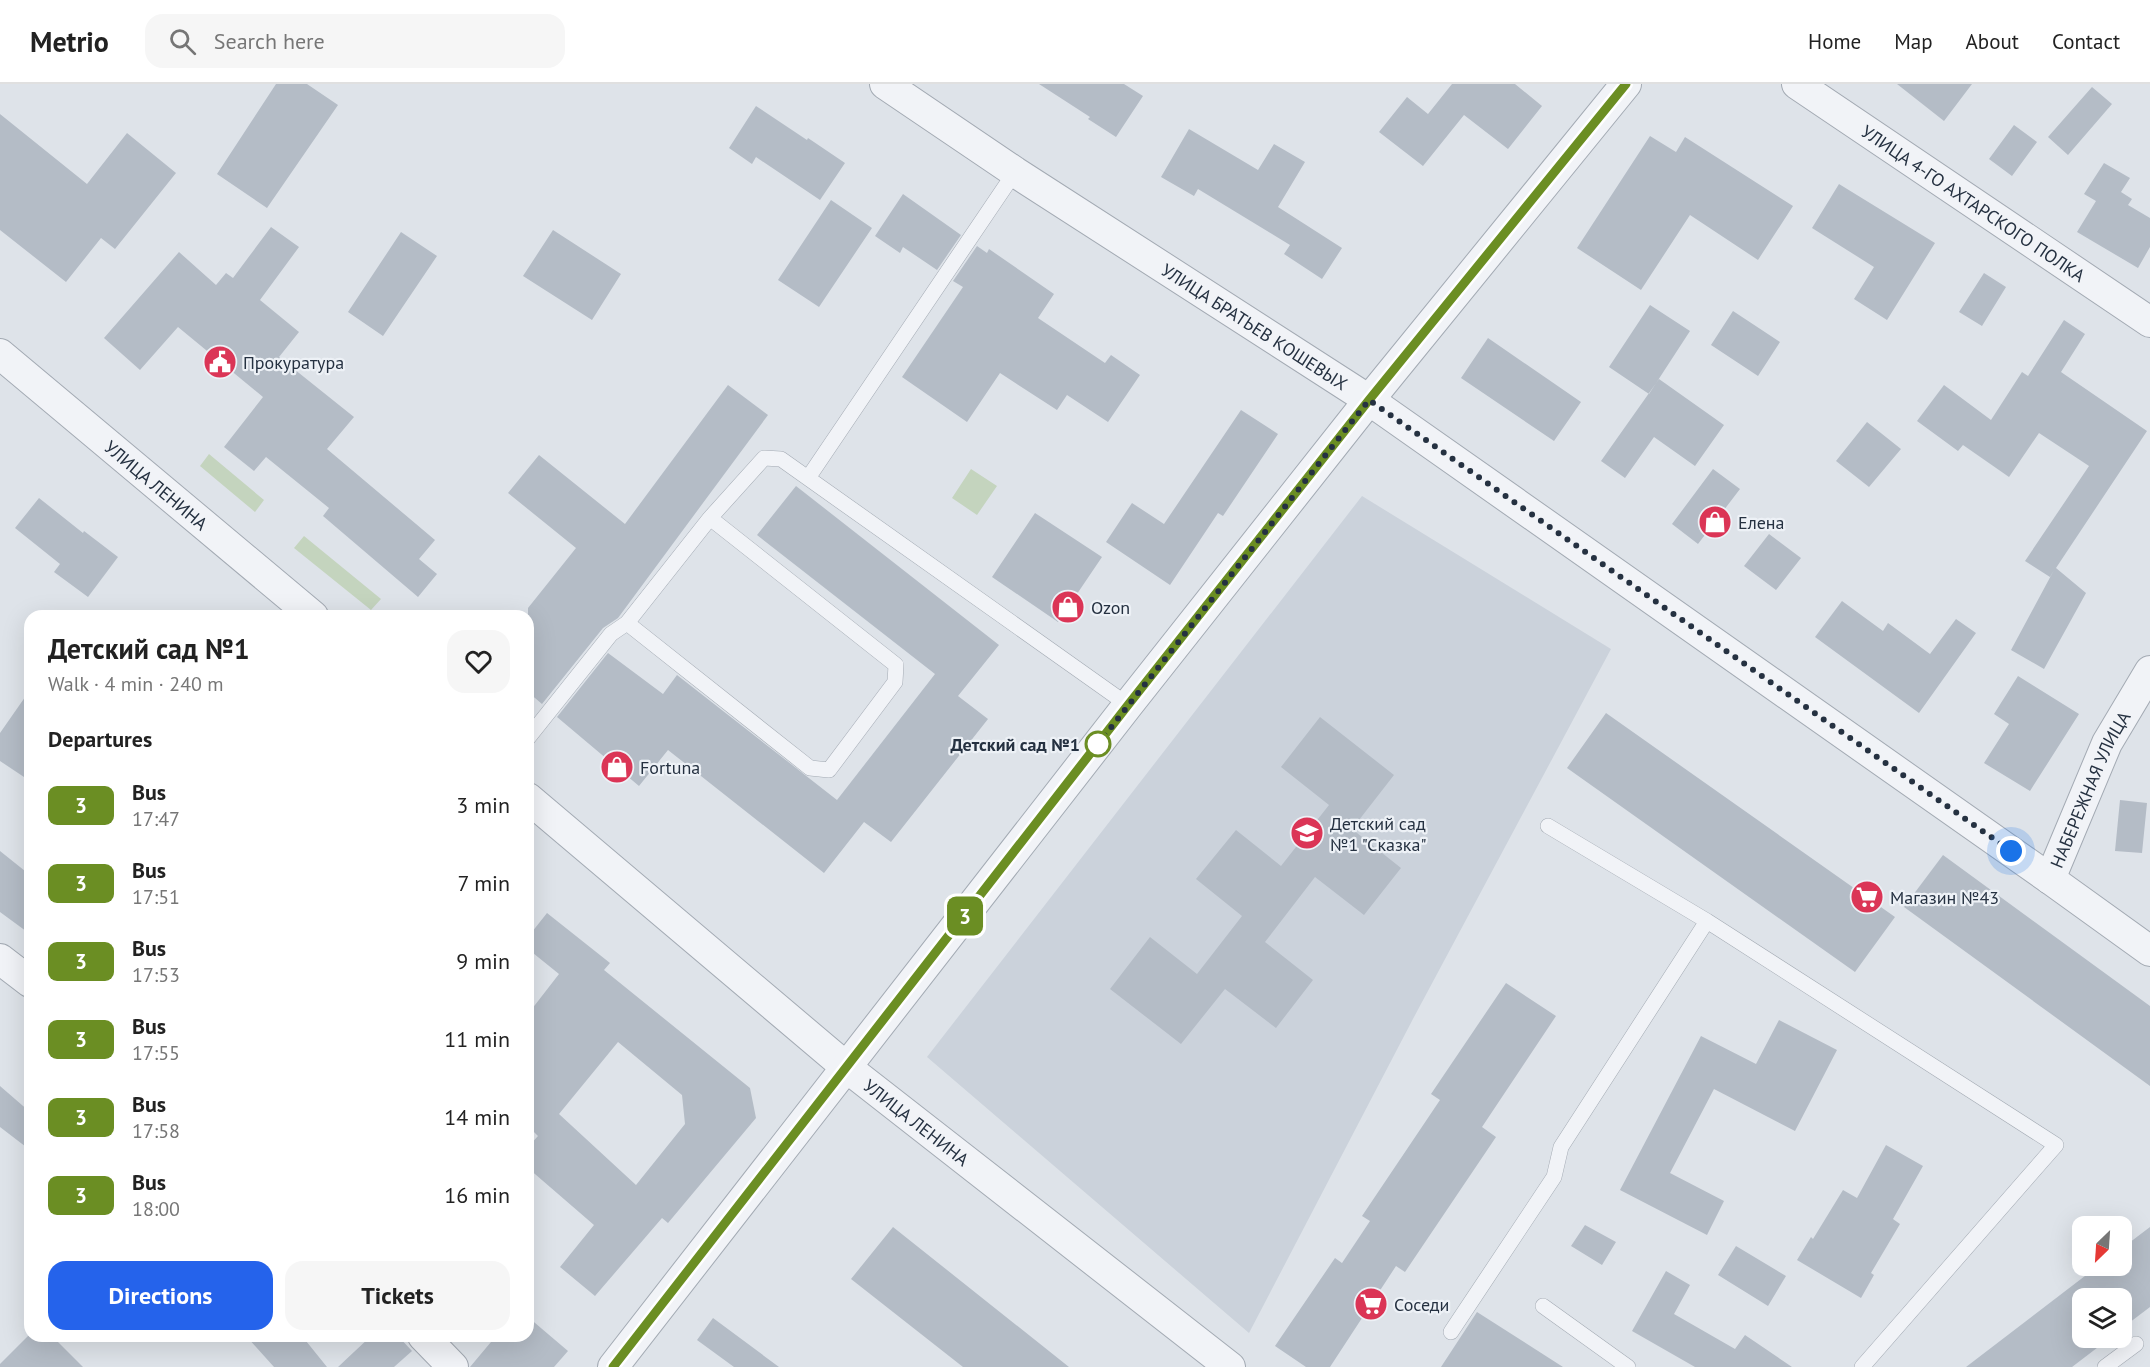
<!DOCTYPE html>
<meta charset="utf-8">
<style>
:root{--surface:#fff;--page:#f6f6f6;--text:#222;--muted:#767676;--line:#e0e0e0;--accent:#2563eb}
body{margin:0;font-family:"PT Sans",sans-serif;background:var(--page);color:var(--text);height:100vh;display:flex;flex-direction:column;font-size:22px;white-space:nowrap}
*{box-sizing:border-box;margin:0}
p{font-size:20px;color:var(--muted)}
.icon{flex:none;width:33px;height:33px;fill:none;stroke:currentColor;stroke-width:2;stroke-linecap:round;stroke-linejoin:round}
.map{position:relative;flex:1;overflow:hidden}
.drawer{position:absolute;left:24px;top:526px;width:510px;height:732px;display:flex;flex-direction:column;background:var(--surface);border-radius:18px;box-shadow:0 6px 24px #0002}
.drawer>*{flex:none}
.badge{padding:0 12px;border-radius:9px;font-size:21px;line-height:39px}
.needle{width:39px;rotate:205deg}
.fabs{position:absolute;left:2072px;top:1132px;display:grid;gap:12px}
.fabs a{display:grid;place-items:center;width:60px;height:60px;border-radius:12px;background:var(--surface);box-shadow:0 6px 24px #0002;font-size:30px}
.you{position:absolute;width:30px;height:30px;margin:-15px;border:4px solid #fff;border-radius:50%;background:#1a73e8;box-shadow:0 0 0 9px #1a73e833}
.map>.badge{position:absolute;translate:-50% -50%;box-shadow:0 0 0 3px #fff}
h2{padding:0 24px;font-size:22px;line-height:54px}
.round{display:grid;place-items:center;flex:none;width:63px;height:63px;border-radius:18px;background:var(--page)}
.head{display:flex;align-items:center;justify-content:space-between;height:102px;padding:0 24px}
h1{font-size:28px;font-weight:600;line-height:45px}
.primary-button{display:flex;gap:12px;margin-top:auto;padding:12px 24px}
.primary-button a{flex:1;height:69px;border-radius:18px;background:var(--accent);color:#fff;font-size:24px;font-weight:600;line-height:69px;text-align:center}
.primary-button a+a{background:var(--page);color:var(--text)}
ul{padding:0;list-style:none}
li{display:flex;align-items:center;gap:18px;height:78px;padding:0 24px}
li div{flex:1}
li b{display:block;font-size:22px}
li em{font-style:normal}
li .badge{min-width:66px;font-weight:700;text-align:center}
header{display:flex;align-items:center;gap:36px;box-sizing:border-box;height:84px;padding:0 30px;background:var(--surface);border-bottom:2px solid var(--line)}
header strong{font-size:28px}
nav{display:flex;gap:33px;margin-inline-start:auto;font-size:21px}
.search{width:420px;height:54px;background:var(--page);display:flex;align-items:center;gap:15px;box-sizing:border-box;padding:0 21px;border-radius:18px;color:var(--muted);font-size:22px}
.map>svg:first-child{display:block}
.built{fill:#cbd2db}
.green{fill:#c4d4be}
.building{fill:#b4bcc6;fill-rule:evenodd}
.lines{fill:none;stroke-linecap:round;stroke-linejoin:round}
.service-casing{stroke:#a3aab3;stroke-width:16}
.minor-casing{stroke:#a3aab3;stroke-width:32}
.service{stroke:#f1f3f7;stroke-width:15}
.minor{stroke:#f1f3f7;stroke-width:30}
.line-casing{stroke:#fff;stroke-width:14}
.line{stroke:#6b8e23;stroke-width:9}
.walk{stroke:#253141;stroke-width:6;stroke-dasharray:0 10.8}
.stop-dot{fill:#fff;stroke:#6b8e23;stroke-width:3}
.labels{text-anchor:middle;dominant-baseline:central;stroke-width:4.5;stroke-linejoin:round;paint-order:stroke}
.street-label{font-size:18px;fill:#253141;stroke:#edf1f6}
.poi-label{font-size:18px;fill:#253141;stroke:#edf1f6;text-anchor:start}
.stop-label{font-size:18px;font-weight:bold;fill:#253141;stroke:#edf1f6;text-anchor:end}
</style>
<header>
<strong>Metrio</strong>
<div class="search"><svg class="icon" aria-label="search" viewBox="0 0 24 24"><circle cx="10" cy="10" r="6"/><path d="M15 15l6 6"/></svg>Search here</div>
<nav><a>Home</a><a>Map</a><a>About</a><a>Contact</a></nav>
</header>
<div class="map">
<svg width="2150" height="1283" viewBox="0 0 2150 1283">
<rect width="100%" height="100%" fill="#dee3e9"/>
<path class="built" d="M 1362,412 L 1611,565 L 1414,933 L 1249,1249 L 927,973 Z"/>
<path class="green" d="M 209,370 L 264,416 L 255,428 L 200,382 Z
M 971,385 L 997,402 L 977,431 L 952,414 Z
M 304,452 L 381,515 L 371,526 L 294,464 Z"/>
<path class="building" d="M 276,0 L 307,0 L 338,21 L 267,124 L 217,90 Z
M 1039,0 L 1124,0 L 1143,12 L 1116,53 L 1088,35 L 1090,33 Z
M 1452,0 L 1515,0 L 1542,22 L 1508,65 L 1464,31 L 1423,82 L 1379,48 L 1407,13 L 1428,30 Z
M 1897,0 L 1972,0 L 1944,37 Z
M 2092,3 L 2112,20 L 2068,71 L 2048,53 Z
M 756,22 L 807,56 L 808,54 L 845,79 L 820,116 L 756,73 L 752,80 L 729,64 Z
M 0,30 L 87,100 L 127,49 L 176,89 L 115,165 L 101,154 L 66,198 L 0,146 Z
M 2014,41 L 2037,58 L 2012,92 L 1989,75 Z
M 1189,45 L 1258,86 L 1274,60 L 1305,78 L 1278,123 L 1342,164 L 1322,195 L 1284,170 L 1290,161 L 1198,105 L 1194,112 L 1161,93 Z
M 1650,52 L 1676,68 L 1685,53 L 1793,122 L 1758,176 L 1690,131 L 1641,206 L 1577,164 Z
M 2104,79 L 2130,94 L 2121,108 L 2132,115 L 2128,121 L 2150,134 L 2150,163 L 2138,184 L 2077,148 L 2096,117 L 2084,110 Z
M 1839,100 L 1935,159 L 1887,236 L 1854,215 L 1874,183 L 1812,144 Z
M 903,110 L 961,151 L 937,186 L 903,163 L 900,169 L 875,152 Z
M 831,116 L 872,144 L 819,223 L 778,196 Z
M 271,143 L 299,163 L 260,216 L 299,248 L 279,273 L 354,333 L 327,365 L 435,456 L 419,475 L 437,490 L 418,513 L 323,432 L 329,424 L 266,373 L 254,387 L 224,363 L 263,313 L 178,243 L 140,286 L 104,254 L 179,168 L 216,201 L 226,189 L 233,194 Z
M 553,146 L 621,190 L 592,236 L 523,192 Z
M 401,148 L 437,172 L 383,252 L 348,228 Z
M 977,162 L 987,169 L 989,165 L 1054,210 L 1038,234 L 1105,279 L 1111,271 L 1140,291 L 1108,338 L 1067,311 L 1057,326 L 1000,289 L 967,338 L 902,293 L 963,203 L 953,197 Z
M 1984,189 L 2006,203 L 1982,242 L 1959,228 Z
M 1650,221 L 1690,247 L 1649,310 L 1609,283 Z
M 1733,227 L 1780,258 L 1758,292 L 1711,261 Z
M 2064,236 L 2085,250 L 2061,288 L 2147,347 L 2056,484 L 2086,509 L 2044,585 L 2011,566 L 2054,486 L 2050,493 L 2025,477 L 2089,382 L 2039,349 L 2009,393 L 1963,361 L 1958,367 L 1917,337 L 1944,301 L 1991,336 L 2022,288 L 2028,292 Z
M 1488,254 L 1581,318 L 1554,357 L 1461,294 Z
M 1659,295 L 1724,341 L 1695,382 L 1654,353 L 1625,394 L 1601,377 Z
M 728,301 L 768,331 L 618,534 L 603,544 L 542,620 L 528,608 L 528,524 L 576,464 L 508,409 L 539,371 L 625,440 Z
M 1241,326 L 1278,350 L 1223,432 L 1218,429 L 1170,501 L 1106,458 L 1132,419 L 1164,440 Z
M 1867,338 L 1901,365 L 1869,403 L 1836,377 Z
M 1713,385 L 1740,405 L 1698,460 L 1672,440 Z
M 796,402 L 999,561 L 958,612 L 988,635 L 891,758 L 864,738 L 824,789 L 668,666 L 639,702 L 557,633 L 608,569 L 663,610 L 677,591 L 837,716 L 935,590 L 757,451 Z
M 39,414 L 83,449 L 84,447 L 118,473 L 88,513 L 54,488 L 60,480 L 15,444 Z
M 1035,429 L 1102,473 L 1058,538 L 992,493 Z
M 1769,450 L 1801,474 L 1776,506 L 1744,482 Z
M 1842,517 L 1883,547 L 1888,539 L 1930,570 L 1956,535 L 1976,549 L 1919,629 L 1815,553 Z
M 2018,592 L 2079,630 L 2030,707 L 1984,679 L 2009,640 L 1994,630 Z
M 30,606 L 30,697 L 0,677 L 0,649 Z
M 1606,629 L 1895,833 L 1855,888 L 1567,684 Z
M 1320,633 L 1394,691 L 1352,745 L 1401,784 L 1364,831 L 1315,793 L 1265,858 L 1313,896 L 1276,944 L 1225,905 L 1181,960 L 1110,905 L 1150,853 L 1197,890 L 1242,832 L 1196,795 L 1236,746 L 1281,782 L 1329,721 L 1281,683 Z
M 2120,716 L 2147,719 L 2142,769 L 2115,767 Z
M 0,767 L 30,791 L 30,850 L 0,828 Z
M 1943,771 L 2150,922 L 2150,1002 L 1904,823 Z
M 547,829 L 610,879 L 604,886 L 750,1004 L 756,1034 L 668,1139 L 662,1134 L 595,1212 L 560,1183 L 594,1141 L 528,1084 L 528,1063 L 538,1052 L 528,1042 L 528,930 L 559,890 L 528,865 L 528,853 ZM 618,958 L 682,1011 L 685,1040 L 636,1101 L 559,1030 Z
M 1506,899 L 1556,932 L 1482,1043 L 1496,1053 L 1405,1188 L 1396,1182 L 1330,1283 L 1306,1283 L 1275,1262 L 1335,1174 L 1342,1179 L 1370,1137 L 1362,1132 L 1440,1016 L 1431,1010 Z
M 1779,936 L 1837,966 L 1795,1047 L 1714,1005 L 1670,1089 L 1724,1117 L 1707,1151 L 1620,1106 L 1701,952 L 1756,980 Z
M 0,1002 L 30,1028 L 30,1066 L 0,1043 Z
M 1886,1061 L 1923,1082 L 1893,1135 L 1900,1140 L 1871,1189 L 1874,1191 L 1861,1214 L 1797,1176 L 1811,1153 L 1813,1155 L 1843,1106 L 1857,1114 Z
M 1585,1141 L 1616,1158 L 1602,1181 L 1571,1162 Z
M 893,1143 L 1069,1283 L 963,1283 L 851,1195 Z
M 2150,1143 L 2150,1223 L 2121,1245 L 2121,1215 L 2082,1215 L 2082,1254 L 2110,1254 L 2072,1283 L 1966,1283 L 2098,1182 L 2121,1182 L 2121,1165 Z
M 1736,1162 L 1786,1192 L 1768,1222 L 1718,1191 Z
M 1666,1187 L 1690,1201 L 1674,1230 L 1735,1265 L 1745,1251 L 1792,1283 L 1695,1283 L 1632,1247 Z
M 1477,1228 L 1563,1283 L 1441,1283 Z
M 528,1233 L 568,1267 L 554,1283 L 470,1283 L 496,1252 L 528,1252 Z
M 713,1234 L 779,1283 L 734,1283 L 697,1256 Z
M 28,1252 L 52,1252 L 83,1283 L 0,1283 L 0,1280 Z
M 246,1252 L 302,1252 L 327,1283 L 274,1283 Z
M 371,1252 L 398,1252 L 412,1267 L 394,1283 L 338,1283 Z"/>
<g class="lines">
<defs>
<path id="service" d="M 808,394 L 1015,88
M 627,539 L 810,684 L 829,686 L 895,598 L 896,581 L 710,434
M 528,654 L 611,550 L 627,539 L 710,434 L 764,374 L 781,375 L 1128,621
M 1548,742 L 1707,837 L 2056,1061 L 1862,1283
M 1543,1222 L 1628,1283
M 1451,1248 L 1554,1093 L 1561,1063 L 1707,837
M 2105,1283 L 2136,1260"/>
<g id="minor">
<path id="s1" d="M 885,0 L 1015,88 L 1369,316 L 2050,795 L 2150,867"/>
<path id="s2" d="M 1797,0 L 2150,238"/>
<path id="s3" d="M 0,270 L 313,532"/>
<path id="s4" d="M 528,714 L 846,983 L 1230,1283"/>
<path id="s5" d="M 2050,795 L 2107,659 L 2150,587"/>
<path d="M 0,875 L 30,898"/>
<path d="M 423,1252 L 453,1283"/>
<path d="M 613,1283 L 1128,621 L 1369,316 L 1626,0"/>
</g>
</defs>
<use href="#service" class="service-casing"/>
<use href="#minor" class="minor-casing"/>
<use href="#service" class="service"/>
<use href="#minor" class="minor"/>
</g>
<g class="lines">
<defs>
<path id="line" d="M 613,1283 L 1128,621 L 1369,316 L 1626,0"/>
</defs>
<use href="#line" class="line-casing"/>
<use href="#line" class="line"/>
<path class="walk" d="M 1098,660 L 1369,316 L 2011,767"/>
</g>
<defs>
<symbol id="civic-disc" viewBox="-11 -11 22 22"><circle r="9.5" fill="#db3556" stroke="#edf1f6"/><path d="M-.6-6.5H3V-4.5H.6V-3L4-1V1h2V6H-6V1h2V-1L-.6-3ZM-1.2 2.5V6h2.4V2.5Z" fill="#fff"/></symbol>
<symbol id="shop-disc" viewBox="-11 -11 22 22"><circle r="9.5" fill="#db3556" stroke="#edf1f6"/><path d="M-5-2.5h2.3a2.7 3.5 0 0 1 5.4 0H5L5.5 6h-11ZM-1.5-2.5h3a1.5 2.3 0 0 0-3 0Z" fill="#fff"/></symbol>
<symbol id="school-disc" viewBox="-11 -11 22 22"><circle r="9.5" fill="#db3556" stroke="#edf1f6"/><path d="M0-5L7-2L0 1L-7-2ZM-4 1L0 2.5L4 1V4Q0 6-4 4Z" fill="#fff"/></symbol>
<symbol id="supermarket-disc" viewBox="-11 -11 22 22"><circle r="9.5" fill="#db3556" stroke="#edf1f6"/><path d="M-6-5.5h2.5l.6 2H6L4.5 2H-2.5L-4.4-4H-6ZM-1.5 3.2a1.3 1.3 0 1 0 .1 0ZM3 3.2a1.3 1.3 0 1 0 .1 0Z" fill="#fff"/></symbol>
</defs>
<g fill-rule="evenodd">
<use href="#civic-disc" x="201" y="259" width="38" height="38"/>
<use href="#shop-disc" x="1696" y="419" width="38" height="38"/>
<use href="#shop-disc" x="1049" y="504" width="38" height="38"/>
<use href="#shop-disc" x="598" y="664" width="38" height="38"/>
<use href="#school-disc" x="1288" y="730" width="38" height="38"/>
<use href="#supermarket-disc" x="1848" y="794" width="38" height="38"/>
<use href="#supermarket-disc" x="1352" y="1201" width="38" height="38"/>
</g>
<circle class="stop-dot" cx="1098" cy="660" r="12"/>
<g class="labels">
<g class="street-label">
<text stroke="none"><textPath href="#s2" startOffset="213">УЛИЦА 4-ГО АХТАРСКОГО ПОЛКА</textPath></text>
<text stroke="none"><textPath href="#s1" startOffset="442">УЛИЦА БРАТЬЕВ КОШЕВЫХ</textPath></text>
<text stroke="none"><textPath href="#s3" startOffset="204">УЛИЦА ЛЕНИНА</textPath></text>
<text stroke="none"><textPath href="#s5" startOffset="98">НАБЕРЕЖНАЯ УЛИЦА</textPath></text>
<text stroke="none"><textPath href="#s4" startOffset="506">УЛИЦА ЛЕНИНА</textPath></text>
</g>
<g class="poi-label">
<text x="243" y="278">Прокуратура</text>
<text x="1738" y="438">Елена</text>
<text x="1091" y="523">Ozon</text>
<text x="640" y="683">Fortuna</text>
<text x="1330" y="739">Детский сад<tspan x="1330" dy="21">№1 "Сказка"</tspan></text>
<text x="1890" y="813">Магазин №43</text>
<text x="1394" y="1220">Соседи</text>
</g>
<g class="stop-label">
<text x="1080" y="660">Детский сад №1</text>
</g>
</g>
</svg>
<div class="fabs">
<a><svg class="needle" viewBox="-14 -14 28 28"><path d="M0-13l5 13h-10z" fill="#e53935"/><path d="M0 13l5-13h-10z" fill="#767676"/></svg></a>
<a><svg class="icon" aria-label="layers" viewBox="0 0 24 24"><path d="M12 4l9 5-9 5-9-5zM3 14l9 5 9-5"/></svg></a>
</div>
<div class="you" style="left:2011px;top:767px"></div>
<b class="badge" style="left:965px;top:832px;background:#6b8e23;color:#fff">3</b>
<section class="drawer">
<div class="head"><div><h1>Детский сад №1</h1><p>Walk · 4 min · 240 m</p></div><a class="round"><svg class="icon" aria-label="heart" viewBox="0 0 24 24"><path d="M12 20l-8-8c-3-5 5-10 8-4 3-6 11-1 8 4z"/></svg></a></div>
<h2>Departures</h2>
<ul>
<li><span class="badge" style="background:#6b8e23;color:#fff">3</span><div><b>Bus</b><p>17:47</p></div><em>3 min</em></li>
<li><span class="badge" style="background:#6b8e23;color:#fff">3</span><div><b>Bus</b><p>17:51</p></div><em>7 min</em></li>
<li><span class="badge" style="background:#6b8e23;color:#fff">3</span><div><b>Bus</b><p>17:53</p></div><em>9 min</em></li>
<li><span class="badge" style="background:#6b8e23;color:#fff">3</span><div><b>Bus</b><p>17:55</p></div><em>11 min</em></li>
<li><span class="badge" style="background:#6b8e23;color:#fff">3</span><div><b>Bus</b><p>17:58</p></div><em>14 min</em></li>
<li><span class="badge" style="background:#6b8e23;color:#fff">3</span><div><b>Bus</b><p>18:00</p></div><em>16 min</em></li>
</ul>
<div class="primary-button"><a>Directions</a><a>Tickets</a></div>
</section>
</div>
